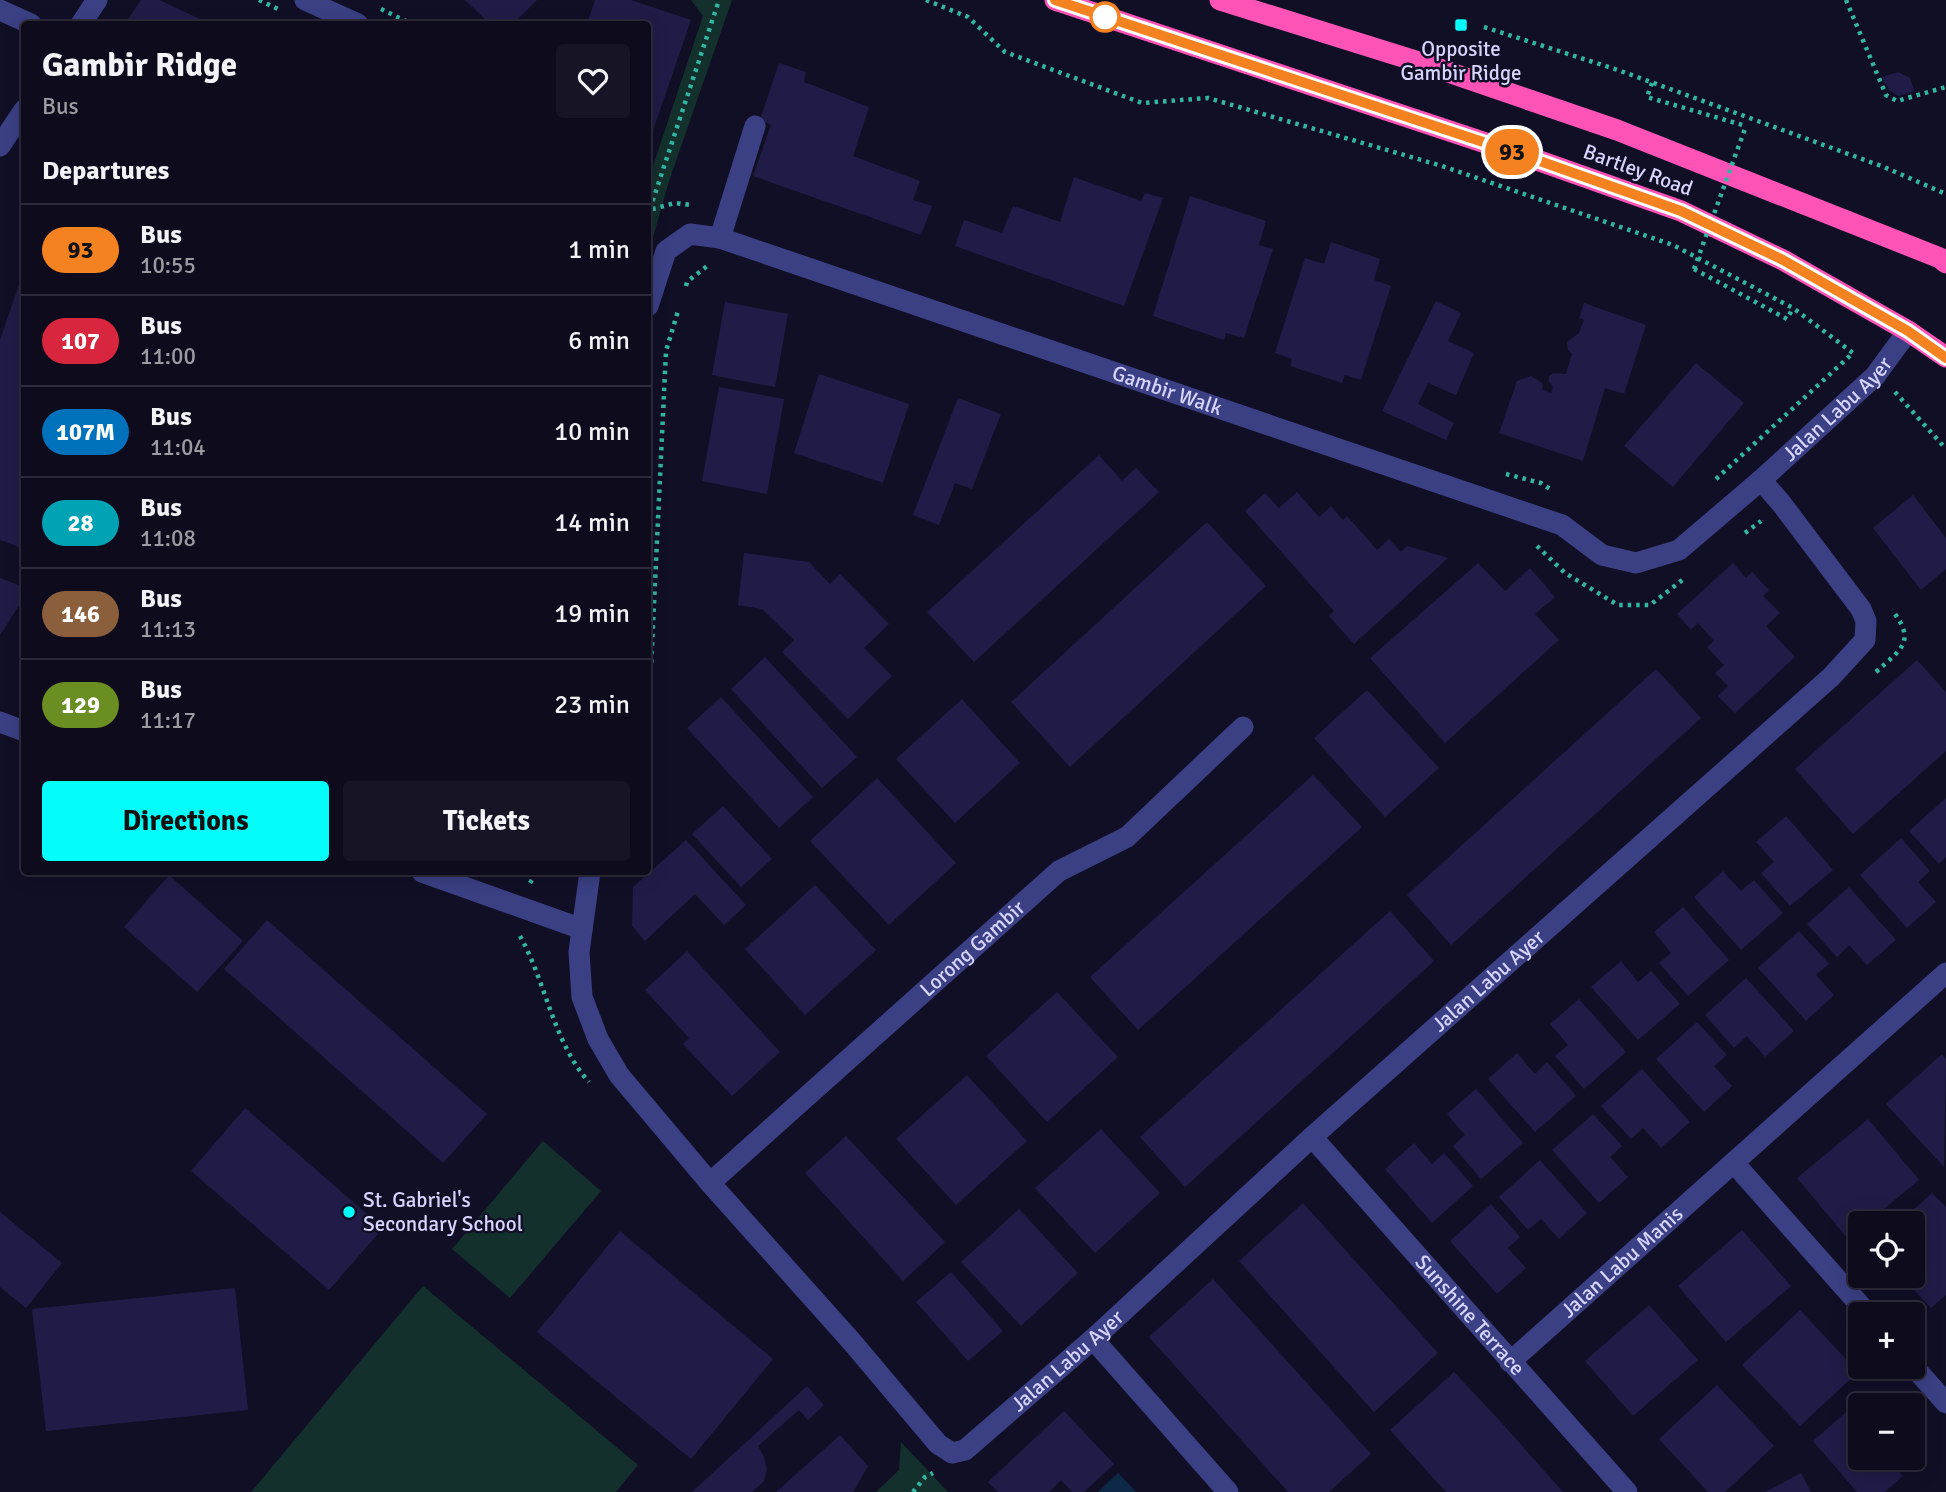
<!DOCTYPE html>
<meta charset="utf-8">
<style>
:root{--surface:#0d0b1c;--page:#161425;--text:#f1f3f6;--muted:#9a9ba3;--line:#2d2b3b;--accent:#04fcfb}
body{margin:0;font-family:Signika,sans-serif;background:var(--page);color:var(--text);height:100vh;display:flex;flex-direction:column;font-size:26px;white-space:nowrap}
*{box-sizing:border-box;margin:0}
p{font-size:23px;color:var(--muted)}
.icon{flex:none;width:38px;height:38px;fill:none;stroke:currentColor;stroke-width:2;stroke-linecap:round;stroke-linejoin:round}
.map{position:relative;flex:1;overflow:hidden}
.sheet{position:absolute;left:21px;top:21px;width:630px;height:854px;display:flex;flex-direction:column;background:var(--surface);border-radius:7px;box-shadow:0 4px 18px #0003,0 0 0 2px var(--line)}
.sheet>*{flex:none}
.badge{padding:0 14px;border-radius:23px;font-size:24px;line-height:46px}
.tools{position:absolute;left:1848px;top:1211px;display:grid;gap:14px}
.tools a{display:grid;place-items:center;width:77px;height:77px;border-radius:7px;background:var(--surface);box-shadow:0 4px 18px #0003,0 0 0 2px var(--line);font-size:35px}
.map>.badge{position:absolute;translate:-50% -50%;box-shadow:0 0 0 4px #fff}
h2{padding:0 21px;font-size:26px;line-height:63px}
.round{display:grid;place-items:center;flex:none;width:74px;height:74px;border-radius:7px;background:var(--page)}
.summary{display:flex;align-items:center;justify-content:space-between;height:119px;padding:0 21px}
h1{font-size:33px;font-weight:800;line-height:52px}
.cta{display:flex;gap:14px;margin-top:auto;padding:14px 21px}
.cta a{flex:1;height:80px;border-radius:7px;background:var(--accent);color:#111;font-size:28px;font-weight:800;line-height:80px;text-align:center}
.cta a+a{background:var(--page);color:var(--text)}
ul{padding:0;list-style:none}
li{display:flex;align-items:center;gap:21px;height:91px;padding:0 21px;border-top:2px solid var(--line)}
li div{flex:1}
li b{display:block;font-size:26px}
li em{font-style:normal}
li .badge{min-width:77px;font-weight:700;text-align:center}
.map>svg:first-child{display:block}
.green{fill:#13302c}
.water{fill:#0d2948}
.building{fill:#201c47}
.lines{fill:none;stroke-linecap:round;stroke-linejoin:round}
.path{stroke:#31b7a1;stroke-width:4.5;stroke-dasharray:3.5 5;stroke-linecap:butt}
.minor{stroke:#3b4085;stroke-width:21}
.highway{stroke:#fd52b6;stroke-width:21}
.path-bridge{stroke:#31b7a1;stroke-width:4.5;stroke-dasharray:3.5 5;stroke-linecap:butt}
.line-casing{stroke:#fff;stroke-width:16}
.line{stroke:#f58220;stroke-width:10}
.stop-dot{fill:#fff;stroke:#f58220;stroke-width:3.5}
.poi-dot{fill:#04fcfb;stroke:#110f26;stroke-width:2.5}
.labels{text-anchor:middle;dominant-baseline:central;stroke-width:5;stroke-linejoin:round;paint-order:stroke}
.poi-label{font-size:21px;fill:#d6d5fe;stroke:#110f26}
.street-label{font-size:21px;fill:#d6d5fe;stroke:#110f26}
</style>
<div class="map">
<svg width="1946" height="1492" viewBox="0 0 1946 1492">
<rect width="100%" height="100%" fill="#110f26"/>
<path class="green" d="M 691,0 L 732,0 L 669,181 L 648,255 L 648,181 L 703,16 Z
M 543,1141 L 601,1191 L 510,1298 L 452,1249 Z
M 423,1286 L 638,1465 L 616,1492 L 251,1492 Z
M 901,1442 L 948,1492 L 876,1492 L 899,1470 Z"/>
<path class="water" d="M 1118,1473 L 1136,1492 L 1098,1492 Z"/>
<path class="building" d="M 141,0 L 159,0 L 211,24 L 125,24 Z
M 465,0 L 537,0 L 513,24 L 490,24 Z
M 595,0 L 631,0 L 691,20 L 648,145 L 648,24 L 587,24 Z
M 779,63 L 806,72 L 804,82 L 869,107 L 853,156 L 920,181 L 913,200 L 932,206 L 921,235 L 753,176 L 771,125 L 760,120 Z
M 1898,72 L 1910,78 L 1914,91 L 1899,96 L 1890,91 L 1882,77 Z
M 1074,177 L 1141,201 L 1145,193 L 1163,198 L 1124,306 L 955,246 L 964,220 L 1002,233 L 1013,206 L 1060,222 Z
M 1190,196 L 1266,221 L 1259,245 L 1273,249 L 1244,338 L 1226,333 L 1224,340 L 1153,316 Z
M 1331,242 L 1380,259 L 1374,280 L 1391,286 L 1361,380 L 1345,375 L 1342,383 L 1290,366 L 1292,359 L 1275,353 L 1305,258 L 1324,264 Z
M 24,270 L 24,549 L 0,540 L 0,340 Z
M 1436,301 L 1461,313 L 1448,341 L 1474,353 L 1456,395 L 1428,383 L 1418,404 L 1454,423 L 1446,440 L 1382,411 Z
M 725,302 L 788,314 L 775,387 L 712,375 Z
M 1584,303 L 1646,325 L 1624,394 L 1605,388 L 1583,461 L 1499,433 L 1517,381 L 1531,376 L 1542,383 L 1543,390 L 1551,393 L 1553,387 L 1549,382 L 1549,376 L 1553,373 L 1566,374 L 1572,354 L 1568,350 L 1567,342 L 1579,333 L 1584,320 L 1579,318 Z
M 1696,363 L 1744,403 L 1673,487 L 1624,446 Z
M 819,374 L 909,404 L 883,483 L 794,453 Z
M 719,387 L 784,399 L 767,494 L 702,481 Z
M 958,398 L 1001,414 L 972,489 L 955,483 L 939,525 L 913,515 Z
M 1099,455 L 1122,481 L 1136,468 L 1159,492 L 974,662 L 927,612 Z
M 1297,492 L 1319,517 L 1331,506 L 1343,520 L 1347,516 L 1377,550 L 1389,539 L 1401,552 L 1407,546 L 1448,558 L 1354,644 L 1329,616 L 1334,611 L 1245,511 L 1265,493 L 1279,508 Z
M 1913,495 L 1946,538 L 1946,569 L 1921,590 L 1873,528 Z
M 1207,522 L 1266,586 L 1070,767 L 1011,702 Z
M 744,553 L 809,562 L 830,584 L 840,574 L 889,624 L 864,648 L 892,676 L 848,719 L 782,652 L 794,640 L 762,609 L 738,605 Z
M 1478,563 L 1505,591 L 1530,568 L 1555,597 L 1535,614 L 1559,640 L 1445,743 L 1370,658 Z
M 1733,563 L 1746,578 L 1752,572 L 1769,590 L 1763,596 L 1780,613 L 1766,626 L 1795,657 L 1735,713 L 1718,696 L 1728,686 L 1715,673 L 1724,665 L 1707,647 L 1714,641 L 1698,623 L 1691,630 L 1677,614 Z
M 0,578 L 24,587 L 24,598 L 0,635 Z
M 765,657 L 857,757 L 822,788 L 731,689 Z
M 1917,660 L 1946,692 L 1946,751 L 1853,834 L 1795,769 Z
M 1656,669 L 1701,718 L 1451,945 L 1407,895 Z
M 1367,690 L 1439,768 L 1385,817 L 1314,738 Z
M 721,697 L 813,797 L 779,828 L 687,728 Z
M 962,699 L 1020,763 L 955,823 L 896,759 Z
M 1313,775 L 1362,827 L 1138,1030 L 1090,977 Z
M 877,778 L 956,863 L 889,925 L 810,841 Z
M 1946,798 L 1946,857 L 1939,864 L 1909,831 Z
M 723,806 L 772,859 L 741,887 L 692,834 Z
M 1786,816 L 1833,870 L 1790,906 L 1761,873 L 1774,862 L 1756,842 Z
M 1901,838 L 1930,871 L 1918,882 L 1936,902 L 1907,928 L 1860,875 Z
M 686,840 L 746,905 L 724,925 L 695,894 L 645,941 L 632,926 L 633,887 Z
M 1723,871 L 1741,891 L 1754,880 L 1783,913 L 1741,950 L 1694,897 Z
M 169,875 L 243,941 L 197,992 L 124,927 Z
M 815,885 L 876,950 L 805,1015 L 745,949 Z
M 1849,887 L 1896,940 L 1867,965 L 1849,945 L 1837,957 L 1807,924 Z
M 1683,907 L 1729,960 L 1688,996 L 1659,963 L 1671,953 L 1654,932 Z
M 1390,911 L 1434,961 L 1185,1187 L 1140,1137 Z
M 267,920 L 487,1114 L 443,1163 L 224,969 Z
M 1799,931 L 1829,964 L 1816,975 L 1834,995 L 1806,1021 L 1758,968 Z
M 687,951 L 780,1052 L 732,1096 L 683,1044 L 689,1038 L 645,990 Z
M 1621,961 L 1638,982 L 1651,971 L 1680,1004 L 1638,1040 L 1591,987 Z
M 1746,978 L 1794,1031 L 1765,1057 L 1747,1036 L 1734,1048 L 1705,1015 Z
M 1057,992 L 1118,1057 L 1047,1122 L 986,1056 Z
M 1579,999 L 1626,1052 L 1584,1089 L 1555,1056 L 1568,1045 L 1550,1024 Z
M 1697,1022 L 1727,1055 L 1714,1066 L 1732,1086 L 1704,1112 L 1656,1059 Z
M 1517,1053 L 1535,1074 L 1547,1062 L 1576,1096 L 1535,1132 L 1488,1079 Z
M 1942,1054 L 1946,1059 L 1944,1167 L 1886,1104 Z
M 1642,1069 L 1690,1122 L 1661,1148 L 1643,1128 L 1631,1139 L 1601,1106 Z
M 967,1075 L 1027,1141 L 956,1205 L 896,1139 Z
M 1476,1089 L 1523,1143 L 1481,1179 L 1453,1146 L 1465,1135 L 1447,1114 Z
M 245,1108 L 383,1228 L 329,1290 L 191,1171 Z
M 1593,1114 L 1622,1146 L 1610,1157 L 1628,1177 L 1599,1203 L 1552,1150 Z
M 1868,1119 L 1919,1180 L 1867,1223 L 1860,1223 L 1860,1229 L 1848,1239 L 1797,1178 Z
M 1101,1129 L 1160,1193 L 1095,1253 L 1035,1188 Z
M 846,1136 L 945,1242 L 903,1281 L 805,1173 Z
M 1414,1143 L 1432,1164 L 1444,1153 L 1473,1186 L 1432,1223 L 1385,1169 Z
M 1540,1160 L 1587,1213 L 1559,1239 L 1541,1219 L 1528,1230 L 1499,1197 Z
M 1932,1193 L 1946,1207 L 1946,1295 L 1931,1308 L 1901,1276 L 1913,1276 L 1913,1223 L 1899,1223 Z
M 1303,1203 L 1438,1353 L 1374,1412 L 1239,1261 Z
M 1491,1204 L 1520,1237 L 1508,1248 L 1526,1268 L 1497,1294 L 1450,1241 Z
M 1019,1209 L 1078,1273 L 1021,1326 L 961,1262 Z
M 0,1212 L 62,1263 L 26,1308 L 0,1287 Z
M 1742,1230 L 1791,1286 L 1726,1342 L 1678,1286 Z
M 620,1231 L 773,1359 L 691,1459 L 537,1332 Z
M 951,1272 L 1003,1331 L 968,1361 L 916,1302 Z
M 1213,1279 L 1371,1454 L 1329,1492 L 1288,1492 L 1149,1337 Z
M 235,1288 L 248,1410 L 46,1431 L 32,1309 Z
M 1649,1305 L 1698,1360 L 1633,1416 L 1585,1361 Z
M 1800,1310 L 1858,1372 L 1800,1426 L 1742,1365 Z
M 1454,1372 L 1500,1421 L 1563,1492 L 1446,1492 L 1435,1480 L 1390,1430 Z
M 1717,1385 L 1774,1446 L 1725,1492 L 1708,1492 L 1659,1439 Z
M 807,1386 L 824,1405 L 808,1420 L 799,1410 L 758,1446 L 764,1457 L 767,1469 L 764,1481 L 752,1492 L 692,1492 Z
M 1869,1392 L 1881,1405 L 1860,1405 L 1860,1458 L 1895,1458 L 1890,1462 L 1903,1476 L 1885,1492 L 1857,1492 L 1813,1441 Z
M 1064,1411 L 1114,1464 L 1084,1492 L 1072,1492 L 1061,1480 L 1049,1492 L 998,1492 L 988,1482 Z
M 840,1435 L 868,1466 L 853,1492 L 776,1492 Z
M 1801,1473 L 1811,1492 L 1765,1492 Z"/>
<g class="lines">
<path class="path" d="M 259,0 L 280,10
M 926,0 L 968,17 L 1005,52 L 1142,103 L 1208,98 L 1442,166 L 1673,245 L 1793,308 L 1853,353
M 1846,0 L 1886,95 L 1897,101 L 1946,87
M 381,9 L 412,24
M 1484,27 L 1618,70 L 1884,167 L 1946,194
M 1652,83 L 1647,97 L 1746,126
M 650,209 L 719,0
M 648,215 L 649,210 L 675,203 L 691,205
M 1694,269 L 1787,319 L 1793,308
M 686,286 L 687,282 L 707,266 L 710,266
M 1895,392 L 1946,449
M 1506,474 L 1541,483 L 1553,491
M 1716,479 L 1853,353
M 1745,533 L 1761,521
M 1537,546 L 1565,573 L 1618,605 L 1650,605 L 1685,578
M 1876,672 C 1901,649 1917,642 1892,610
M 648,688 L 651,667 L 666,351 L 678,311
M 530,883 L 537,872
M 520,936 C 546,982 553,1042 589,1082
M 1913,1329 L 1922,1339
M 913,1492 L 925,1477 L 933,1473"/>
<g class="minor">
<path d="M 305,0 L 358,24"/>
<path d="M 0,10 L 31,24"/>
<path d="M 81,24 L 97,0"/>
<path d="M 0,146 L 24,110"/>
<path d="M 720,238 L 755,126"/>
<path id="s1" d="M 648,306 L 666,251 L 690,234 L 720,238 L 1562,525 L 1602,555 L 1636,563 L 1679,550 L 1761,480 L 1875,376 L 1908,331"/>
<path d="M 0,722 L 24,731"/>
<path d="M 422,872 L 582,929"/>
<path id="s2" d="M 590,872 L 579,952 L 582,997 L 598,1039 L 619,1075 L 710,1183 L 852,1342 L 938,1444 L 952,1453 L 965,1450 L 1093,1339 L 1312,1137 L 1831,677 L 1865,640 L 1866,621 L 1861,609 L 1781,503 L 1761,480"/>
<path id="s3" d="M 1312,1137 L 1627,1492"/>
<path d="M 1734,1163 L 1868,1314"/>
<path id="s4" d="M 710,1183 L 1059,871 L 1127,837 L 1243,727"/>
<path d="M 1093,1339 L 1228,1492"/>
<path id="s5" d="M 1510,1362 L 1946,973"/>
<path d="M 1913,1366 L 1946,1403"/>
</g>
<path class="highway" d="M 1055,0 L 1534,159 L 1681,211 L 1783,260 L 1908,331 L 1946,357
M 1220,0 L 1422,63 L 1617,130 L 1940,258 L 1946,263"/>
<path class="path-bridge" d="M 1694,269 L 1746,126"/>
</g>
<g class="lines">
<defs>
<path id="line" d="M 1055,0 L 1534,159 L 1681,211 L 1783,260 L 1908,331 L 1946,358"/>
</defs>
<use href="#line" class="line-casing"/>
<use href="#line" class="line"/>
</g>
<circle class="stop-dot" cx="1105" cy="17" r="14"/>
<g class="poi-dot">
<rect x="1454" y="18" width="14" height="14" rx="3.5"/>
<circle cx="349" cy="1212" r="7"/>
</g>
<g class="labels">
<g class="poi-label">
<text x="1461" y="49">Opposite<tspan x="1461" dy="24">Gambir Ridge</tspan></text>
<text x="363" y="1200" text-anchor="start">St. Gabriel's<tspan x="363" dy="24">Secondary School</tspan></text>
</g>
<g class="street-label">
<text transform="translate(1638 170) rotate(20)">Bartley Road</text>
<text stroke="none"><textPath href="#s1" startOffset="590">Gambir Walk</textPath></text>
<text stroke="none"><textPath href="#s1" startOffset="1349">Jalan Labu Ayer</textPath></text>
<text stroke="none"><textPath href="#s4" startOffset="352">Lorong Gambir</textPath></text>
<text stroke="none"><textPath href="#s2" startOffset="1433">Jalan Labu Ayer</textPath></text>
<text stroke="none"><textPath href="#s5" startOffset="150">Jalan Labu Manis</textPath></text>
<text stroke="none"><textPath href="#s3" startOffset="238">Sunshine Terrace</textPath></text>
<text stroke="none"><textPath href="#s2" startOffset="866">Jalan Labu Ayer</textPath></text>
</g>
</g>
</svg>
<div class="tools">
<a><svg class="icon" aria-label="locate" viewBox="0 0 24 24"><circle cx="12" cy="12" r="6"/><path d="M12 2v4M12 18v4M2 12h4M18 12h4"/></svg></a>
<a>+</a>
<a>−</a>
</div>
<b class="badge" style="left:1512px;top:152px;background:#f58220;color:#111">93</b>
<section class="sheet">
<div class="summary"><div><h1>Gambir Ridge</h1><p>Bus</p></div><a class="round"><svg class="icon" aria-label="heart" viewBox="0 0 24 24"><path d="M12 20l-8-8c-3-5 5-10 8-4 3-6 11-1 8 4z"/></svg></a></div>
<h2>Departures</h2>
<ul>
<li><span class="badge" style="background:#f58220;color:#111">93</span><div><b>Bus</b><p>10:55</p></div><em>1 min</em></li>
<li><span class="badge" style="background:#d7263d;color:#fff">107</span><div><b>Bus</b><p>11:00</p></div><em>6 min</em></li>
<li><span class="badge" style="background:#0072bc;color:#fff">107M</span><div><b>Bus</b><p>11:04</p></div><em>10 min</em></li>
<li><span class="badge" style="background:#00a3b4;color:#fff">28</span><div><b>Bus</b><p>11:08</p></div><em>14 min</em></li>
<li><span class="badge" style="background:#8b5e3c;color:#fff">146</span><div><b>Bus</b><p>11:13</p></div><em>19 min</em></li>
<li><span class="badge" style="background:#6b8e23;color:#fff">129</span><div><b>Bus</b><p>11:17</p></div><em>23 min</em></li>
</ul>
<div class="cta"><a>Directions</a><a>Tickets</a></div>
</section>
</div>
